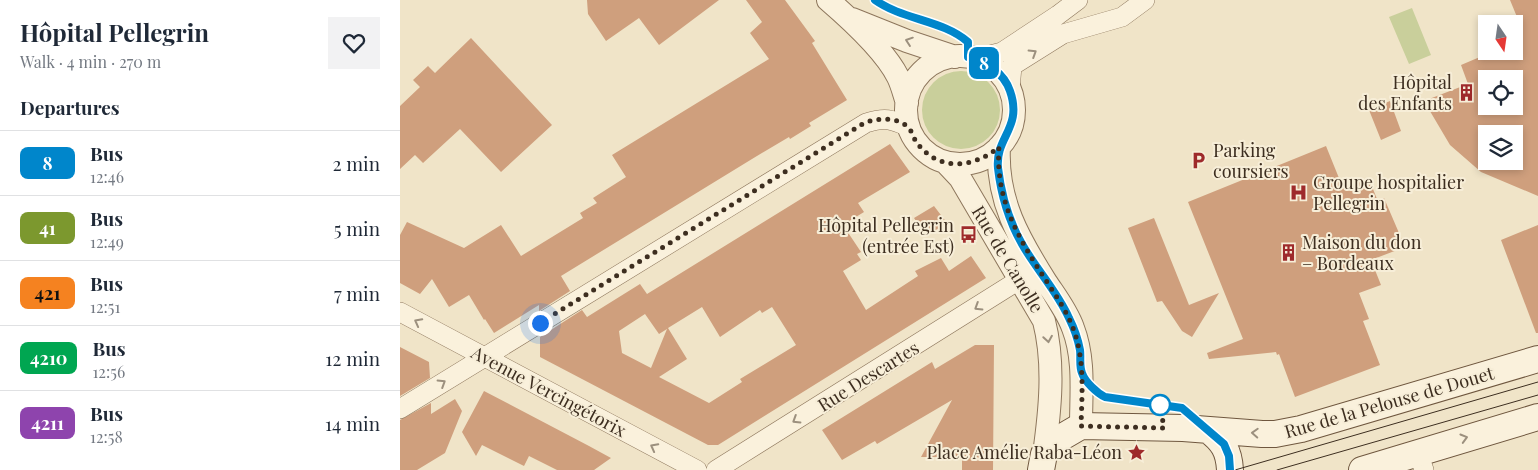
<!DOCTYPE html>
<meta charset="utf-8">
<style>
:root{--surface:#fff;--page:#f2f2f3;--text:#1f2937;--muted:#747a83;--line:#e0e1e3}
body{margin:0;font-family:"Playfair Display",serif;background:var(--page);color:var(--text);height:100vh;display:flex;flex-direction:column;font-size:19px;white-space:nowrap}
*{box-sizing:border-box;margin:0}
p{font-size:16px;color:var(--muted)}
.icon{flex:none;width:28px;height:28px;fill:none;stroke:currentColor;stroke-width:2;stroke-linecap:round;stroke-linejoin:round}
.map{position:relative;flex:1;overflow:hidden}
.details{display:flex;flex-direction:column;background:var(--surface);width:400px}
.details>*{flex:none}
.badge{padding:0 10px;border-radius:8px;font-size:18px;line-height:32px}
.needle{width:32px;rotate:167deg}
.tools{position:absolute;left:1078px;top:15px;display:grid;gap:10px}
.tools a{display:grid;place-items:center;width:45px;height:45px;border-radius:0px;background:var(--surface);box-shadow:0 2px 8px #0003;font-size:25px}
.you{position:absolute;width:25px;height:25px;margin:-12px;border:4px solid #fff;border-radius:50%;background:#1a73e8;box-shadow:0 0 0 8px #1a73e833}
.map>.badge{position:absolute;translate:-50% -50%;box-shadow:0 0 0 2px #fff}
h2{padding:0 20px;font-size:19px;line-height:45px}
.round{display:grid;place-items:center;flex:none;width:52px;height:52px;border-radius:0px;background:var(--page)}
.head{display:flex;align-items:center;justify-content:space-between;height:85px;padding:0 20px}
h1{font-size:24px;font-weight:700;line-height:38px}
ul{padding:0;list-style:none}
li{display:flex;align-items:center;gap:15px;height:65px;padding:0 20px;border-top:1px solid var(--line)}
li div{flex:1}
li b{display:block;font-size:19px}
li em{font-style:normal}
li .badge{min-width:55px;font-weight:700;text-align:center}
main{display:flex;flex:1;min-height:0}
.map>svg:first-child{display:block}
.green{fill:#c9cf9b}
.building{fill:#cf9f7d;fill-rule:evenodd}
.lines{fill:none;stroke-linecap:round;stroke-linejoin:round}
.minor-casing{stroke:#8d765c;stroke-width:20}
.tertiary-casing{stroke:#8d765c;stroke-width:24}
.secondary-casing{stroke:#6f573f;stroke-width:28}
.minor{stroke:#faf1dc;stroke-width:19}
.tertiary{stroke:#faf1dc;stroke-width:22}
.secondary{stroke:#faf1dc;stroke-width:26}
.tram{stroke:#3d2e20;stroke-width:1}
.oneway{stroke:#9c907e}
.line-casing{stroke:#fff;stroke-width:11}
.line{stroke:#0086cb;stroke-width:8}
.walk{stroke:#3d2e20;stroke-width:5;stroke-dasharray:0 9}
.stop-dot{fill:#fff;stroke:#0086cb;stroke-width:2.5}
.labels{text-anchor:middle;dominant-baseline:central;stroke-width:4;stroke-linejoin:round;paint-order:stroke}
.poi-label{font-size:18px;fill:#3d2e20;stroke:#f7eed8;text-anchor:end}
.street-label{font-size:18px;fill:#3d2e20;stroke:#f7eed8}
</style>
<main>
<section class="details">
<div class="head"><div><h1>Hôpital Pellegrin</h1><p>Walk · 4 min · 270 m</p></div><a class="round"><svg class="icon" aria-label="heart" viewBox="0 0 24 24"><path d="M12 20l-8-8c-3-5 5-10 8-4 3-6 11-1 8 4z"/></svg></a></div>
<h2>Departures</h2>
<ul>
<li><span class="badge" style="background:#0086cb;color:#fff">8</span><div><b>Bus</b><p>12:46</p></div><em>2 min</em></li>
<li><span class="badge" style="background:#7c982e;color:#fff">41</span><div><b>Bus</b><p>12:49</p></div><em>5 min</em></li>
<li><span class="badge" style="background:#f58220;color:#111">421</span><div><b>Bus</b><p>12:51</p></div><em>7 min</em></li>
<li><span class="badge" style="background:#00a651;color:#fff">4210</span><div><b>Bus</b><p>12:56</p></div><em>12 min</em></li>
<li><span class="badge" style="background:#8e44ad;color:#fff">4211</span><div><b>Bus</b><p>12:58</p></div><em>14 min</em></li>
</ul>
</section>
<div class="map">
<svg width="1138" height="470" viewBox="0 0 1138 470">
<rect width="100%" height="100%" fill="#f0e4c8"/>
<path class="green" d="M 1012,8 L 1031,55 L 1009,64 L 989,17 Z
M522 110a39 39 0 1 1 78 0a39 39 0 1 1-78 0Z"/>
<path class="building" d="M 187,0 L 319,0 L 259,45 L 239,18 L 206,41 L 188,14 Z
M 346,0 L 385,0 L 415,41 L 412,43 L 447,100 L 409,123 L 411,126 L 390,139 L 389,137 L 352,159 L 161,276 L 170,291 L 139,311 L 139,305 L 94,333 L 85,319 L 84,320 L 69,295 L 49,307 L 32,279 L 20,294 L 0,283 L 0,235 L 7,222 L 64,248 L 101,225 L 121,256 L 183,218 L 180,213 L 197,203 L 193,198 L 226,177 L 212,155 L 369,59 L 350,33 L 362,22 Z
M 1110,0 L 1138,0 L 1138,196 L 1081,172 L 1050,145 L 1024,101 L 1068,84 L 1061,65 L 1094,51 L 1114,51 L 1113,24 L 1117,17 ZM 1086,79 L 1114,79 L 1114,106 L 1086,106 ZM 1086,134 L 1114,134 L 1114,161 L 1086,161 Z
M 71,38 L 152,125 L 101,172 L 60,129 L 23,163 L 15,155 L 0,169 L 0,106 L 20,87 L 13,80 L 28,66 L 35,73 Z
M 990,101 L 1001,131 L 981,140 L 969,110 Z
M 490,144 L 510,172 L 458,203 L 464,212 L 443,225 L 461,252 L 457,254 L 461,260 L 443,271 L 466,310 L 518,276 L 515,271 L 541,258 L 549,271 L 571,256 L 586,278 L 318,445 L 308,445 L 140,357 L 140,337 L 182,310 L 187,317 L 240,284 L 247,294 ZM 302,307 L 320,337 L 360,310 L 362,313 L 372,307 L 396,345 L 340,379 L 342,382 L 309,403 L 259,377 L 287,359 L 268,328 ZM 245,314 L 259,334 L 267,329 L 251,368 L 222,353 L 219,331 Z
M 926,146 L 943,188 L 969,179 L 979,204 L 984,198 L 1005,247 L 971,260 L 981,285 L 959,293 L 969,319 L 963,321 L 980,365 L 895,397 L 879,354 L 877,355 L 876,352 L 809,359 L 807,353 L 843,339 L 788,202 Z
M 534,206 L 547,223 L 526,236 L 514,218 Z
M 754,218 L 789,305 L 819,293 L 792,337 L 782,331 L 762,301 L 757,302 L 728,228 Z
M 1138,225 L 1138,333 L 1136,333 L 1101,240 Z
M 575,345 L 594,345 L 593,470 L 562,470 L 562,457 L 521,457 L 552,400 L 477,444 L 475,441 L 442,460 L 422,430 L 532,362 L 535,369 Z
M 0,347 L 29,362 L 30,378 L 0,396 Z
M 84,391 L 189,446 L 211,458 L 194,470 L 157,470 L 129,456 L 124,466 L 82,445 L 76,456 L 62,432 Z
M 55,399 L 62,411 L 45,453 L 17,470 L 0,470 L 0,420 L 31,403 L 31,414 Z"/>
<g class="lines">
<defs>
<path id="minor" d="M 575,59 L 602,52 L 658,15 L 678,0
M 610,90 L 612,66 L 663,34 L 722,17 L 745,0
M 0,312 L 297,470
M 0,409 L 466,123 C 485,117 491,119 509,127
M 1018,452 L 1024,470
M 316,470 L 619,280"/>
<path id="tertiary" d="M 428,0 C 450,19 485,51 498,77 C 502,85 504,94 507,103
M 452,19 L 507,41 L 555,57
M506 110a54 54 0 1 1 108 0a54 54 0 1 1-108 0Z
M 599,147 C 596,200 619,239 646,282 C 656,297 667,311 673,328 C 685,359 681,393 681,426
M 545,162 L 560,178 L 644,321 C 655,364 650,411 644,454"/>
<path id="secondary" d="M 808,430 C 823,441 829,451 830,470
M 641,470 L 644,454 L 657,440 L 681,426 L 783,428 L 862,434 L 875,434 L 901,429 L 1138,359
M 962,470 L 1138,417"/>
</defs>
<use href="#minor" class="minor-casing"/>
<use href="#tertiary" class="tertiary-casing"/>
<use href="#secondary" class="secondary-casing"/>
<use href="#minor" class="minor"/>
<use href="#tertiary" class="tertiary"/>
<use href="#secondary" class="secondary"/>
<path class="tram" d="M 835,470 L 1138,382
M 877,470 L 1138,395"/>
</g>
<defs><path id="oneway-chevron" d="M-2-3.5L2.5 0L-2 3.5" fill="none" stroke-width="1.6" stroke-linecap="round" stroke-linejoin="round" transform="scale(1.25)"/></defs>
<g class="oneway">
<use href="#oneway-chevron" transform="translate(509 41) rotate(-161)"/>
<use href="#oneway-chevron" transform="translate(633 53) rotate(-32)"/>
<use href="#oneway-chevron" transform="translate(578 307) rotate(148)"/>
<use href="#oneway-chevron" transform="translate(18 322) rotate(-152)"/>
<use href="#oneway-chevron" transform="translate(648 339) rotate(81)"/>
<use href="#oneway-chevron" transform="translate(42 383) rotate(-32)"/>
<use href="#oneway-chevron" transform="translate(396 420) rotate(148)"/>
<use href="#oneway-chevron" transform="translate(855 433) rotate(-177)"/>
<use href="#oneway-chevron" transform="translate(1064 438) rotate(-16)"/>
<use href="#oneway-chevron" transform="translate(254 447) rotate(-152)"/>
</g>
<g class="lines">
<defs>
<path id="line" d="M 475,0 C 503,20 543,20 568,42 L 568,57 C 586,61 604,73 610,91 C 623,128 595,137 598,168 C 601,194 609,221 622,244 C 636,269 657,291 669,318 C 674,328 678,339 680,350 C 681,357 679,366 682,373 C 685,382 697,393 705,397 L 782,408 L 824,444 L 829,456 L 830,470"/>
</defs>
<use href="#line" class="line-casing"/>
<use href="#line" class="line"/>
<path class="walk" d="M 140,323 L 466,122 C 481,118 494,117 507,126 C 512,130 513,138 517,143 C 539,172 574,168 599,147 C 595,201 620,241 649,285 C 658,299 667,312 673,328 C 685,359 682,393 681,426 L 764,428 L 760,405"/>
</g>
<defs>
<symbol id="building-bare" viewBox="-9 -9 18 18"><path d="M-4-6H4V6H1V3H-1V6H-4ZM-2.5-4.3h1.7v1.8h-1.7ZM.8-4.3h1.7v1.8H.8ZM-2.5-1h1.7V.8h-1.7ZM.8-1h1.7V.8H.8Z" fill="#9e2a2b" stroke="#f7eed8" stroke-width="2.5" paint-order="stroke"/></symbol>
<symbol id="parking-bare" viewBox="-9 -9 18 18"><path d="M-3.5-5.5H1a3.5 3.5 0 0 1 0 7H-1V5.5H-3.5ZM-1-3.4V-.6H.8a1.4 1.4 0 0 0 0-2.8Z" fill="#9e2a2b" stroke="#f7eed8" stroke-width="2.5" paint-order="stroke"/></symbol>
<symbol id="hospital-bare" viewBox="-9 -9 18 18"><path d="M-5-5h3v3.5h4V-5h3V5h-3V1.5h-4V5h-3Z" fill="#9e2a2b" stroke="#f7eed8" stroke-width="2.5" paint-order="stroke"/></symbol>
<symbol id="bus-bare" viewBox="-9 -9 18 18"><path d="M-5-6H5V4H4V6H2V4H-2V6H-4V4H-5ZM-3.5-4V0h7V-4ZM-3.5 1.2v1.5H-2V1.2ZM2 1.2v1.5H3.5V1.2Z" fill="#9e2a2b" stroke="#f7eed8" stroke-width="2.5" paint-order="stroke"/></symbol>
<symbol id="sight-bare" viewBox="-9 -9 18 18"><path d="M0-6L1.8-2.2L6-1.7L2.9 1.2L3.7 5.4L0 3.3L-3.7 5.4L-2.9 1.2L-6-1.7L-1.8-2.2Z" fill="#9e2a2b" stroke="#f7eed8" stroke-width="2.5" paint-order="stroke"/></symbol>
</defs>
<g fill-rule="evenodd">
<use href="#building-bare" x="1054" y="80" width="25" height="25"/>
<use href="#parking-bare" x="786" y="148" width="25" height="25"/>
<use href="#hospital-bare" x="886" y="180" width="25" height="25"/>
<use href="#bus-bare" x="556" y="222" width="25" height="25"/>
<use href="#building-bare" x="876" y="240" width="25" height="25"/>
<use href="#sight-bare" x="724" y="440" width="25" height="25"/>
</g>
<circle class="stop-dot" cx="760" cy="405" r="10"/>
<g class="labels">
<g class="poi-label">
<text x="1052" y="82">Hôpital<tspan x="1052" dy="21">des Enfants</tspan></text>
<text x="813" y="150" text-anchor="start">Parking<tspan x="813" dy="21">coursiers</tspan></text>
<text x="913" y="182" text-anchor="start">Groupe hospitalier<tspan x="913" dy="21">Pellegrin</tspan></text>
<text x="554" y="225">Hôpital Pellegrin<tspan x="554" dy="21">(entrée Est)</tspan></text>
<text x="902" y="242" text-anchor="start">Maison du don<tspan x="902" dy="21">– Bordeaux</tspan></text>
<text x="722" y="452">Place Amélie Raba-Léon</text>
</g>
<g class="street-label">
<text transform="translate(608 259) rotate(59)">Rue de Canolle</text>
<text transform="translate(468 376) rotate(-32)">Rue Descartes</text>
<text transform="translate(149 391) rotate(28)">Avenue Vercingétorix</text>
<text transform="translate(989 402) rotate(-16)">Rue de la Pelouse de Douet</text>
</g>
</g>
</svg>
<div class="tools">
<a><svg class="needle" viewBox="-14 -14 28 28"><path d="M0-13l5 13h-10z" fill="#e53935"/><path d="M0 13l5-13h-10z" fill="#747a83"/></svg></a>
<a><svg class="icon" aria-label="locate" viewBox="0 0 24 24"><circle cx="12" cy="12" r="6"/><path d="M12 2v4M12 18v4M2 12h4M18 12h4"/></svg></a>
<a><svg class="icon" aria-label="layers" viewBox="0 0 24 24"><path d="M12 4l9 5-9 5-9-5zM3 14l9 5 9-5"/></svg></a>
</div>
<div class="you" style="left:140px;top:323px"></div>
<b class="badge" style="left:584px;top:63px;background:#0086cb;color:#fff">8</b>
</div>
</main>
